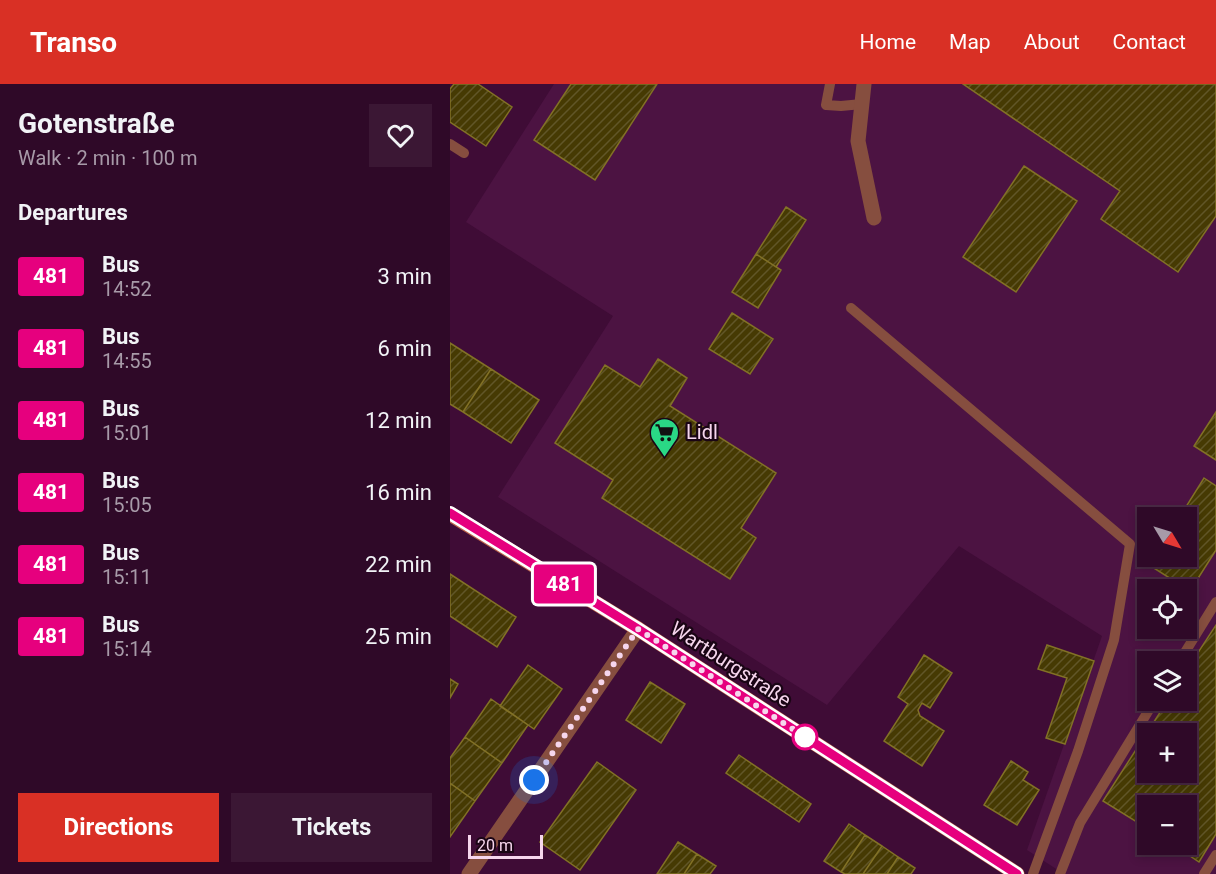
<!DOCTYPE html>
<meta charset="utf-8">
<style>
:root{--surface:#2f0928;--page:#3b1734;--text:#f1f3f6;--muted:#a79aa8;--line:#4a2a45;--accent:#d93025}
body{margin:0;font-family:Roboto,sans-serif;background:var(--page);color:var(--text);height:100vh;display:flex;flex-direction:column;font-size:22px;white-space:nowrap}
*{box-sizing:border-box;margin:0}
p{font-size:20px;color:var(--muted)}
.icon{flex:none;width:33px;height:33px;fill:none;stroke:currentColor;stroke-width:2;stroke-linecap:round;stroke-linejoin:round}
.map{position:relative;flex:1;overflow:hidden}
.details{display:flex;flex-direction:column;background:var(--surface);width:450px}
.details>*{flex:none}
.badge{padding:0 12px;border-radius:4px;font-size:21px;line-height:39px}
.needle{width:39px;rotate:128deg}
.buttons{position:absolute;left:687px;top:423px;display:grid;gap:12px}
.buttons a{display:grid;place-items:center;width:60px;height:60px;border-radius:0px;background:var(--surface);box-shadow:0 3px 9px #0003,0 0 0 2px var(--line);font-size:30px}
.scale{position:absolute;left:18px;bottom:15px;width:75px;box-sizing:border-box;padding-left:6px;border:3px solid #f6d6ed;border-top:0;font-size:16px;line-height:21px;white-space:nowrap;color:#f6d6ed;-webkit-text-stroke:4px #1a0515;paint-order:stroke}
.you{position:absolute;width:30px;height:30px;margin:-15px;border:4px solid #fff;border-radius:50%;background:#1a73e8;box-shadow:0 0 0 9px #1a73e833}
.map>.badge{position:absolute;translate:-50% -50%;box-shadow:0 0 0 3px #fff}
h2{padding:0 18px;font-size:22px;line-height:54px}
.round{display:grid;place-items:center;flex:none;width:63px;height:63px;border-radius:0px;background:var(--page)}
.overview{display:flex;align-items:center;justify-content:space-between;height:102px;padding:0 18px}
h1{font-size:28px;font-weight:700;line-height:45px}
.primary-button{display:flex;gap:12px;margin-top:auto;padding:12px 18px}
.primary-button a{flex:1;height:69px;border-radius:0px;background:var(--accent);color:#fff;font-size:24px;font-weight:700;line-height:69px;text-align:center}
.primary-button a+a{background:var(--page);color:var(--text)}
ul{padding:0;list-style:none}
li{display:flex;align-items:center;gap:18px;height:72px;padding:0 18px}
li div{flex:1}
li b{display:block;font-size:22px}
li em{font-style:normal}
li .badge{min-width:66px;font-weight:700;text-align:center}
header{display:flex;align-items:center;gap:36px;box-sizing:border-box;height:84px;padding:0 30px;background:var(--accent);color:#fff}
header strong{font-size:28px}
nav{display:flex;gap:33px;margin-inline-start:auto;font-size:21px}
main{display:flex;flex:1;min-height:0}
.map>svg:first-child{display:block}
.built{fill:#4c1342;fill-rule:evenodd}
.building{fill:url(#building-hatch);stroke:#827126;stroke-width:1.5;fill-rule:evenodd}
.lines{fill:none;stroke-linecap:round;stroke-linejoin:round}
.lane{stroke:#864e3f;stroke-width:10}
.street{stroke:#864e3f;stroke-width:15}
.secondary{stroke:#bc634b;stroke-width:15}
.line-casing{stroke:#fff;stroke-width:14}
.line{stroke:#e6007e;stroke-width:9}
.walk{stroke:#f6d6ed;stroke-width:6;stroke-dasharray:0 10.8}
.stop-dot{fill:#fff;stroke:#e6007e;stroke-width:3}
.labels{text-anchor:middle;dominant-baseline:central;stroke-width:4.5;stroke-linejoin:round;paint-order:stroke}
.poi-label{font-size:20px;fill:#f6d6ed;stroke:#1a0515;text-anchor:start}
.street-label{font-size:20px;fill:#f6d6ed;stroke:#1a0515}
</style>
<header>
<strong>Transo</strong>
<nav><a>Home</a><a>Map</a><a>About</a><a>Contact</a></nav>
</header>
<main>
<section class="details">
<div class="overview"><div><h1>Gotenstraße</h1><p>Walk · 2 min · 100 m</p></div><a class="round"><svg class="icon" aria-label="heart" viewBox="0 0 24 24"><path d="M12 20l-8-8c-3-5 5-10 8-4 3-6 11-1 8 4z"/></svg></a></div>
<h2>Departures</h2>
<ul>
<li><span class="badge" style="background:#e6007e;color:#fff">481</span><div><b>Bus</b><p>14:52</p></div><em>3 min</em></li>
<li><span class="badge" style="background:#e6007e;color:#fff">481</span><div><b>Bus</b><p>14:55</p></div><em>6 min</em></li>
<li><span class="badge" style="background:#e6007e;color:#fff">481</span><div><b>Bus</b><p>15:01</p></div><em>12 min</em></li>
<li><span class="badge" style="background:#e6007e;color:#fff">481</span><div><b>Bus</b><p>15:05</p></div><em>16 min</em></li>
<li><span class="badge" style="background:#e6007e;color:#fff">481</span><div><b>Bus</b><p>15:11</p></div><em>22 min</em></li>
<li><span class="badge" style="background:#e6007e;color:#fff">481</span><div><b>Bus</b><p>15:14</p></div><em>25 min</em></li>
</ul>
<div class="primary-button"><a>Directions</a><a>Tickets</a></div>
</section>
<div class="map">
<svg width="766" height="790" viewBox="0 0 766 790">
<defs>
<pattern id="building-hatch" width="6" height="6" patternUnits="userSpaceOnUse" patternTransform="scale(1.5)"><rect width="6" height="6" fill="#463a03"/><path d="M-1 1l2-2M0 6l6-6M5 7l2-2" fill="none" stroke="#615628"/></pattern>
</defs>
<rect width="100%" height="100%" fill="#3f0c36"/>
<path class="built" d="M 104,0 L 766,0 L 766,790 L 614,790 L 577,766 L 652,552 L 509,462 L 377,621 L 48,413 L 163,232 L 16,138 ZM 698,434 L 736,434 L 736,472 L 698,472 ZM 698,506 L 736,506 L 736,544 L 698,544 ZM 698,578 L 736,578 L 736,616 L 698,616 ZM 698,650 L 736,650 L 736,688 L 698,688 ZM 698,722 L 736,722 L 736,760 L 698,760 Z"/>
<path class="building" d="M 4,0 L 28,0 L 62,23 L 36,62 L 0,38 L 0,5 Z
M 121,0 L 207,0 L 145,96 L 84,56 Z
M 513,0 L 766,0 L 766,132 L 728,188 L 651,135 L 670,107 Z
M 574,82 L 627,117 L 566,208 L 513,173 Z
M 336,123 L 356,136 L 326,183 L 306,170 Z
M 306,170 L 331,186 L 308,224 L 282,208 Z
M 282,229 L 323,255 L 300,290 L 259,265 Z
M 0,259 L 41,285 L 13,328 L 0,320 Z
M 208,275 L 237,294 L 220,322 L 326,389 L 291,444 L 306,454 L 280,495 L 152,414 L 163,396 L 105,359 L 155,281 L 190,303 Z
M 41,285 L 89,316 L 61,359 L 13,328 Z
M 766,328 L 766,376 L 744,362 Z
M 754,394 L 766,402 L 766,466 L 740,507 L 699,481 L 705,472 L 736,472 L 736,434 L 729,434 Z
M 0,490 L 66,533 L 47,563 L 0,532 Z
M 766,541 L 766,750 L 749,778 L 722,760 L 736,760 L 736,722 L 698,722 L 698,745 L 653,717 L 718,616 L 736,616 L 736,587 ZM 698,650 L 736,650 L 736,688 L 698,688 Z
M 597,561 L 644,577 L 615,660 L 596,654 L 617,594 L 588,585 Z
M 474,571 L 502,589 L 480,624 L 472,619 L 468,626 L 470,632 L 494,647 L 472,682 L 434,657 L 458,620 L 448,613 Z
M 78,581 L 112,605 L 84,645 L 50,622 Z
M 0,595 L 8,600 L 0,614 Z
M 200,598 L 235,620 L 211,659 L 176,636 Z
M 41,615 L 78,641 L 52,679 L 15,653 Z
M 15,653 L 52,679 L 25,717 L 0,699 L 0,674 Z
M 289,671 L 361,720 L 349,738 L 276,689 Z
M 561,677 L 578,688 L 573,696 L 589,706 L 567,741 L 534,721 Z
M 147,678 L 186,706 L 130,786 L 90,758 Z
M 0,699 L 25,717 L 0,753 Z
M 399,740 L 415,751 L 391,788 L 374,777 Z
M 415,751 L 432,762 L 413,790 L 395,790 L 391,788 Z
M 228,758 L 247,770 L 234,790 L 207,790 Z
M 432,762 L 448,773 L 437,790 L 413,790 Z
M 247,770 L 266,782 L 260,790 L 234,790 Z
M 448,773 L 465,784 L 461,790 L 437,790 Z"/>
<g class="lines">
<path class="lane" d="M 380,0 L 376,21 L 391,22 L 412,20
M 0,60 L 14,69
M 401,224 L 680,460 L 664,556 L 628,667 L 583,790
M 729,578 L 766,518
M 610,790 L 630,739 L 705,616
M 754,790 L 766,771"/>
<path class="street" d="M 414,0 L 408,57 L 424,134
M 19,790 L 188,545"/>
<path class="secondary" d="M 0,430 L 188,545 L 567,790"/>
</g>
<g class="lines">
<defs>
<path id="line" d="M 0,429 L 188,545 L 567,790"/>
</defs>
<use href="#line" class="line-casing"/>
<use href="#line" class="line"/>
<path class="walk" d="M 84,696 L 188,545 L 355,653"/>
</g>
<defs>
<symbol id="supermarket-pin" viewBox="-11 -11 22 30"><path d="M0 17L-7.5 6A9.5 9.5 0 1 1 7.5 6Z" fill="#2ad885" stroke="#1a0515"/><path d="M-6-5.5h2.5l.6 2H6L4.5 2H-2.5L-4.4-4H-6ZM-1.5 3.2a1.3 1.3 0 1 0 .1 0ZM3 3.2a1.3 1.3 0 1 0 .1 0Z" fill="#111"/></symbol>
</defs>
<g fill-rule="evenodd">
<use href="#supermarket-pin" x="198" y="332" width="33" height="45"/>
</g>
<circle class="stop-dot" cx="355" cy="653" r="12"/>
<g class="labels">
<g class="poi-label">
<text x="236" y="348">Lidl</text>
</g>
<g class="street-label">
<text transform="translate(281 580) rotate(33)">Wartburgstraße</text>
</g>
</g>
</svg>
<div class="buttons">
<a><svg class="needle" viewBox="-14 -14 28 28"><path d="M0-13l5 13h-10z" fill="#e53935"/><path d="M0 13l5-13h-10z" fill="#a79aa8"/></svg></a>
<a><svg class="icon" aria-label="locate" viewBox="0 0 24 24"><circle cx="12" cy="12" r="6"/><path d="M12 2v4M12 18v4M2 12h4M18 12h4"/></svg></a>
<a><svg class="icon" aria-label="layers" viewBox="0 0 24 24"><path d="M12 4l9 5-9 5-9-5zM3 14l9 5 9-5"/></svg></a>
<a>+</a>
<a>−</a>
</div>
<div class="scale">20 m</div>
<div class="you" style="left:84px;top:696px"></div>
<b class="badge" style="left:114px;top:500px;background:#e6007e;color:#fff">481</b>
</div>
</main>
